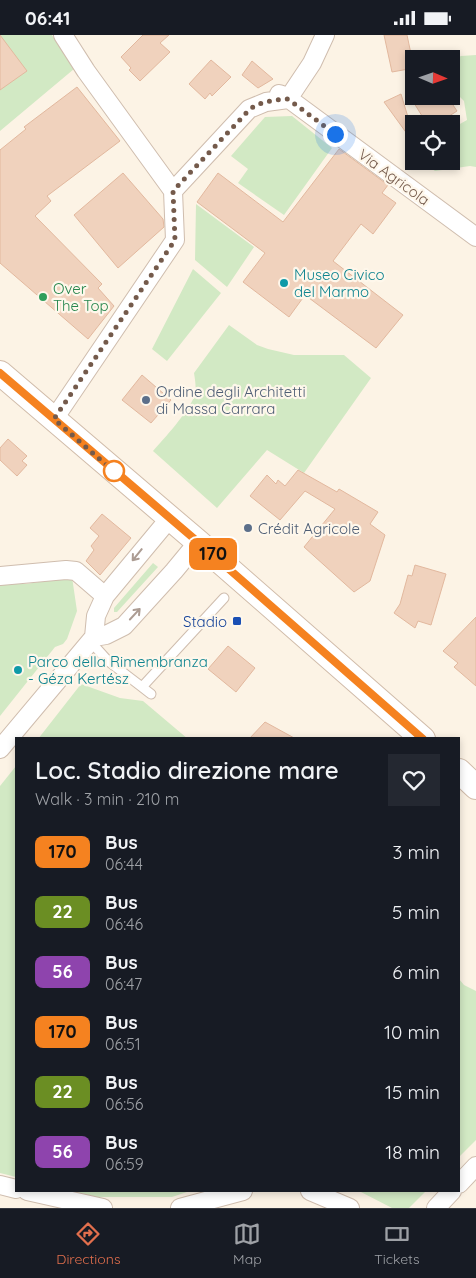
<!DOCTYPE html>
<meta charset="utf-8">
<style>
:root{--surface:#171b24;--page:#242831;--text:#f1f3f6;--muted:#9ea1a6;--line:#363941;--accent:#e26f4d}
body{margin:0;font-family:Quicksand,sans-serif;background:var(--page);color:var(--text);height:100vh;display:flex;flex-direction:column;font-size:19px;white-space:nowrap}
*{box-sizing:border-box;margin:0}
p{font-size:16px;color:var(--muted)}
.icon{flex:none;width:28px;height:28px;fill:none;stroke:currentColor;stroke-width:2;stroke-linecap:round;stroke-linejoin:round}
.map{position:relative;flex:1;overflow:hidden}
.drawer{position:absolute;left:15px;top:702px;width:445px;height:455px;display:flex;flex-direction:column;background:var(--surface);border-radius:0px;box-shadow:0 2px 8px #0003}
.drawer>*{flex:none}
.badge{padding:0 10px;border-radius:8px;font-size:18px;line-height:32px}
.needle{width:32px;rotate:92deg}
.tools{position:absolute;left:405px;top:15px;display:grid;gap:10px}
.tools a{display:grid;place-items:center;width:55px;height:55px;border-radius:0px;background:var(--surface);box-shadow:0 2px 8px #0003;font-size:25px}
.you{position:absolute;width:25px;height:25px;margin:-12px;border:4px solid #fff;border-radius:50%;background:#1a73e8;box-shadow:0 0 0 8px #1a73e833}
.map>.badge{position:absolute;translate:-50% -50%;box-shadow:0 0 0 2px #fff}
.round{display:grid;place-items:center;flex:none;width:52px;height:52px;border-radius:0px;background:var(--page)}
.summary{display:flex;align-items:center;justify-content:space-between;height:85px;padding:0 20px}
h1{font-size:24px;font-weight:600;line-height:38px}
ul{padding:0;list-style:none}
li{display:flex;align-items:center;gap:15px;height:60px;padding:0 20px}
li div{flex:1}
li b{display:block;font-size:19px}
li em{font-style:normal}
li .badge{min-width:55px;font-weight:700;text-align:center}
.status{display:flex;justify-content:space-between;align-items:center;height:35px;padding:0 25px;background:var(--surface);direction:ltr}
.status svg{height:14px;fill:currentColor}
.tab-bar{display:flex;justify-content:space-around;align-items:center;height:70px;border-top:1px solid var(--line);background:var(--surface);font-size:14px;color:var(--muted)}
.tab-bar a{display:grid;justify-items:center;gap:2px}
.tab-bar .current{color:var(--accent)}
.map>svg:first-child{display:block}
.green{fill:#d2e9c4}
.building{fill:#f0d2bd;stroke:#e2b89e}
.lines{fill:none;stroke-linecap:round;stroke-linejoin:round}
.lane-casing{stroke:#cfbdae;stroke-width:11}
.street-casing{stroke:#cfbdae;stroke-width:20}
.secondary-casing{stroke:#d0bba9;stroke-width:26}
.lane{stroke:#fff;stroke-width:9}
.street{stroke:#fff;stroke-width:18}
.secondary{stroke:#fff;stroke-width:24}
.oneway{stroke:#ac9c93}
.line-casing{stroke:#fff;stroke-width:11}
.line{stroke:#f58220;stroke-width:8}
.walk{stroke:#745a4b;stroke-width:5;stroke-dasharray:0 9}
.culture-dot{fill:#0f9aa8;stroke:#fef7eb;stroke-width:2}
.leisure-dot{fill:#2e9e5b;stroke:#fef7eb;stroke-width:2}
.service-dot{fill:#5c6f8a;stroke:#fef7eb;stroke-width:2}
.stop-dot{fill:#fff;stroke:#f58220;stroke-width:2.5}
.transit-dot{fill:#1a4fb4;stroke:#fef7eb;stroke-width:2}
.labels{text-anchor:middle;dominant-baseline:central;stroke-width:4.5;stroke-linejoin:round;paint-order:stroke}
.street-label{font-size:15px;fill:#745a4b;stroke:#fef7eb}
.culture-label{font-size:15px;fill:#0d838f;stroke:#fef7eb;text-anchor:start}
.leisure-label{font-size:15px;fill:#27864d;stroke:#fef7eb;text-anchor:start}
.service-label{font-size:15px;fill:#4e5e75;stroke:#fef7eb;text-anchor:start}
.transit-label{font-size:15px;fill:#164399;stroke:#fef7eb;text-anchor:end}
</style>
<div class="status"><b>06:41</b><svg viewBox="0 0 49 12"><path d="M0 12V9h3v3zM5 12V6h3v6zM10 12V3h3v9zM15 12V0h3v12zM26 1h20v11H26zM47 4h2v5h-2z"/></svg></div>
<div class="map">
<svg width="476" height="1173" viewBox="0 0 476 1173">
<rect width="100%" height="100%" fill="#fcf3e5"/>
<path class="green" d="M 0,0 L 52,0 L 74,34 L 0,96 Z
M 476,20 L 476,132 L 470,131 L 435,136 L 420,126 L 451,126 L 451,94 L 467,85 L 464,66 L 451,53 L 451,25 L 461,21 Z
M 292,81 L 332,113 L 284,180 L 238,148 L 248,134 L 231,121 L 265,82 Z
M 196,169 L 254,212 L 227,252 L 195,225 Z
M 193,234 L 221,258 L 167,326 L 152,314 Z
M 229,290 L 257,310 L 268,314 L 294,320 L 344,320 L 371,343 L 304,438 L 267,415 L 217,473 L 153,416 C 164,404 188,377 194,362 C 197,354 195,345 194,338 Z
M 153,528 L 158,532 L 117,577 L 114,577 L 114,573 Z
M 72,542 L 77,576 L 67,604 L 63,609 L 55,612 L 0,681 L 0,549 L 26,549 Z
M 81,649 L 120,663 L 143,666 L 188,704 L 38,704 Z
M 16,731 L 16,1142 L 0,1138 L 0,751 Z
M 459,944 L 464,950 L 476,956 L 476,1105 L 459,1122 Z
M 72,1156 L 190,1156 L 172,1162 L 97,1162 Z
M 359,1156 L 426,1156 L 409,1173 L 392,1173 Z"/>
<path class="building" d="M 0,0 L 27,36 L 0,55 Z
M 143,0 L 169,0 L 160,8 L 170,17 L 140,46 L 129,35 L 131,33 L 121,22 Z
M 384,0 L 407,0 L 414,33 L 392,37 Z
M 211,25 L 231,42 L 212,61 L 210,58 L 205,64 L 189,49 Z
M 252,26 L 273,44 L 258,53 L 242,40 Z
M 77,52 L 120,106 L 47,161 L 51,166 L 35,181 L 102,249 L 98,253 L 114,271 L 88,304 L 0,228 L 0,115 L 26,94 L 24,92 Z
M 401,59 L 414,102 L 413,107 L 384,67 Z
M 424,61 L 447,61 L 457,76 L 437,89 L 427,89 L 414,68 Z
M 339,114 L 388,150 L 382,158 L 396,168 L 373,199 L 361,189 L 333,226 L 403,280 L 376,313 L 305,260 L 289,282 L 243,247 L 265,218 L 197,167 L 218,138 L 283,187 Z
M 123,138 L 163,184 L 164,192 L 118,233 L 74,180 Z
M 142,340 L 171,365 L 151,388 L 122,365 Z
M 8,404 L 27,421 L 22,426 L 27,430 L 17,441 L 0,425 L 0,413 Z
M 298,435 L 337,457 L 339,454 L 378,477 L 370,489 L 385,500 L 370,546 L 354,557 L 304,512 L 335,474 L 305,456 L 280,485 L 250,461 L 267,440 L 276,449 L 278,445 L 285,451 Z
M 102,479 L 131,503 L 100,540 L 86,526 L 94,515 L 91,511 L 99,501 L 90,493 Z
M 415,530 L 446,539 L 431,590 L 418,586 L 415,593 L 394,578 L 400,569 L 408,540 L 412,541 Z
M 476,582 L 476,651 L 454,632 L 458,628 L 443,616 Z
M 228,611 L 255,633 L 236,657 L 208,634 Z
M 265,687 L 296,704 L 249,704 Z"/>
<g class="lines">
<defs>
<path id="lane" d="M 90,606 L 108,626 L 142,652 L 224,563
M 142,652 L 151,659"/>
<path id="street" d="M 63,0 L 86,36 L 173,156
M 279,59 L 285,61 L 476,202
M 288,64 L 312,28 L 325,0
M 54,384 L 175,205 L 173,156 L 249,74 L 266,67 L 288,64
M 0,541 L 66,535 L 76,536 L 105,561
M 94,602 L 106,600 L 124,591 L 174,536 L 198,507
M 0,714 L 94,602 L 96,581 L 105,561 L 169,484
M 459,1149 L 476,1131
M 0,1150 L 16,1154
M 27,1156 L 103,1173
M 310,1156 L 350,1173
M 180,1173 L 243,1156
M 436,1173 L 452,1156"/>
<path id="secondary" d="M 0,338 L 198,507 L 423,704
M 459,736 L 476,752"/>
</defs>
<use href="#lane" class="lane-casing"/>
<use href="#street" class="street-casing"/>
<use href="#secondary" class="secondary-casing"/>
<use href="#lane" class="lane"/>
<use href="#street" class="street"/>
<use href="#secondary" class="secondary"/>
</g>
<defs><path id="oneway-shaft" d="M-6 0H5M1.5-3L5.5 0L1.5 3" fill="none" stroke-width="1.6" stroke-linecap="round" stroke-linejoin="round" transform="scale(1.25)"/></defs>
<g class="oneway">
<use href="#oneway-shaft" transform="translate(137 520) rotate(129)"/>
<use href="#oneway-shaft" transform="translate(135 579) rotate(-47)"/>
</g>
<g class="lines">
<defs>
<path id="line" d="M 0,338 L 198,507 L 423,704"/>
</defs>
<use href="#line" class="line-casing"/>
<use href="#line" class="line"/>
<path class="walk" d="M 114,436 L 120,442 L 54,384 L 175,205 L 173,156 L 250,74 C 262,66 274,65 288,64 L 335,99"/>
</g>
<g class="culture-dot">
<circle cx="284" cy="248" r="5"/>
<circle cx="18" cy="635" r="5"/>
</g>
<circle class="leisure-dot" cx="43" cy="262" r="5"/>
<g class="service-dot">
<circle cx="146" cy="365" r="5"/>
<circle cx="248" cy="493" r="5"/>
</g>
<circle class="stop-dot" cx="114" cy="436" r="10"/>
<rect class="transit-dot" x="232" y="581" width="10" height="10" rx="2.5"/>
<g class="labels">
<g class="street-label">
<text transform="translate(394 142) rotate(36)">Via Agricola</text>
</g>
<g class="culture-label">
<text x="294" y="239">Museo Civico<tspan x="294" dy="17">del Marmo</tspan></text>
<text x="28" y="626">Parco della Rimembranza<tspan x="28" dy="17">- Géza Kertész</tspan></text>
</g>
<g class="leisure-label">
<text x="53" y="253">Over<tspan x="53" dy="17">The Top</tspan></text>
</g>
<g class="service-label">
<text x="156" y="356">Ordine degli Architetti<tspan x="156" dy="17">di Massa Carrara</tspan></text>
<text x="258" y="493">Crédit Agricole</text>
</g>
<g class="transit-label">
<text x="227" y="586">Stadio</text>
</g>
</g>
</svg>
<div class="tools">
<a><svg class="needle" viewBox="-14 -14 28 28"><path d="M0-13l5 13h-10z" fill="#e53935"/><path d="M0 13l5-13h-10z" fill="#9ea1a6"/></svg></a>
<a><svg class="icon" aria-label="locate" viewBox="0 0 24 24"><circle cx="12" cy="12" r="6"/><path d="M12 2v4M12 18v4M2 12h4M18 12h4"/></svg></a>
</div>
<div class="you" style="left:335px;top:99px"></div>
<b class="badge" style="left:213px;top:519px;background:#f58220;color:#111">170</b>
<section class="drawer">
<div class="summary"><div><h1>Loc. Stadio direzione mare</h1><p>Walk · 3 min · 210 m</p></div><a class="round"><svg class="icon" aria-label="heart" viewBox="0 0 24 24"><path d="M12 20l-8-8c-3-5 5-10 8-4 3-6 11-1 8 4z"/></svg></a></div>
<ul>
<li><span class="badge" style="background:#f58220;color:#111">170</span><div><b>Bus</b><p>06:44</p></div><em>3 min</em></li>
<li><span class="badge" style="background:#6b8e23;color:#fff">22</span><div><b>Bus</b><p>06:46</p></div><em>5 min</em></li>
<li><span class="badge" style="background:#8e44ad;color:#fff">56</span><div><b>Bus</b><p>06:47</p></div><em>6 min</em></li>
<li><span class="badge" style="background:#f58220;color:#111">170</span><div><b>Bus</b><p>06:51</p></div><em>10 min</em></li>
<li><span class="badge" style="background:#6b8e23;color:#fff">22</span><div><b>Bus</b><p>06:56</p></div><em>15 min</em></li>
<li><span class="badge" style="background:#8e44ad;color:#fff">56</span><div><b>Bus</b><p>06:59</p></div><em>18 min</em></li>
</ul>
</section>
</div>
<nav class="tab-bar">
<a class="current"><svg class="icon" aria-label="directions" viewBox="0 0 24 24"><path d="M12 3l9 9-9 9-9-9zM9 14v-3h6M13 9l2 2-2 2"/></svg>Directions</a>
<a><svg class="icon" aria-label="map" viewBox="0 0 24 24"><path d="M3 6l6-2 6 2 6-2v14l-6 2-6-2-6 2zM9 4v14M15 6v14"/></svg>Map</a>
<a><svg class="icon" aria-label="tickets" viewBox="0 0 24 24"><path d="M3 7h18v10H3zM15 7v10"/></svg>Tickets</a>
</nav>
